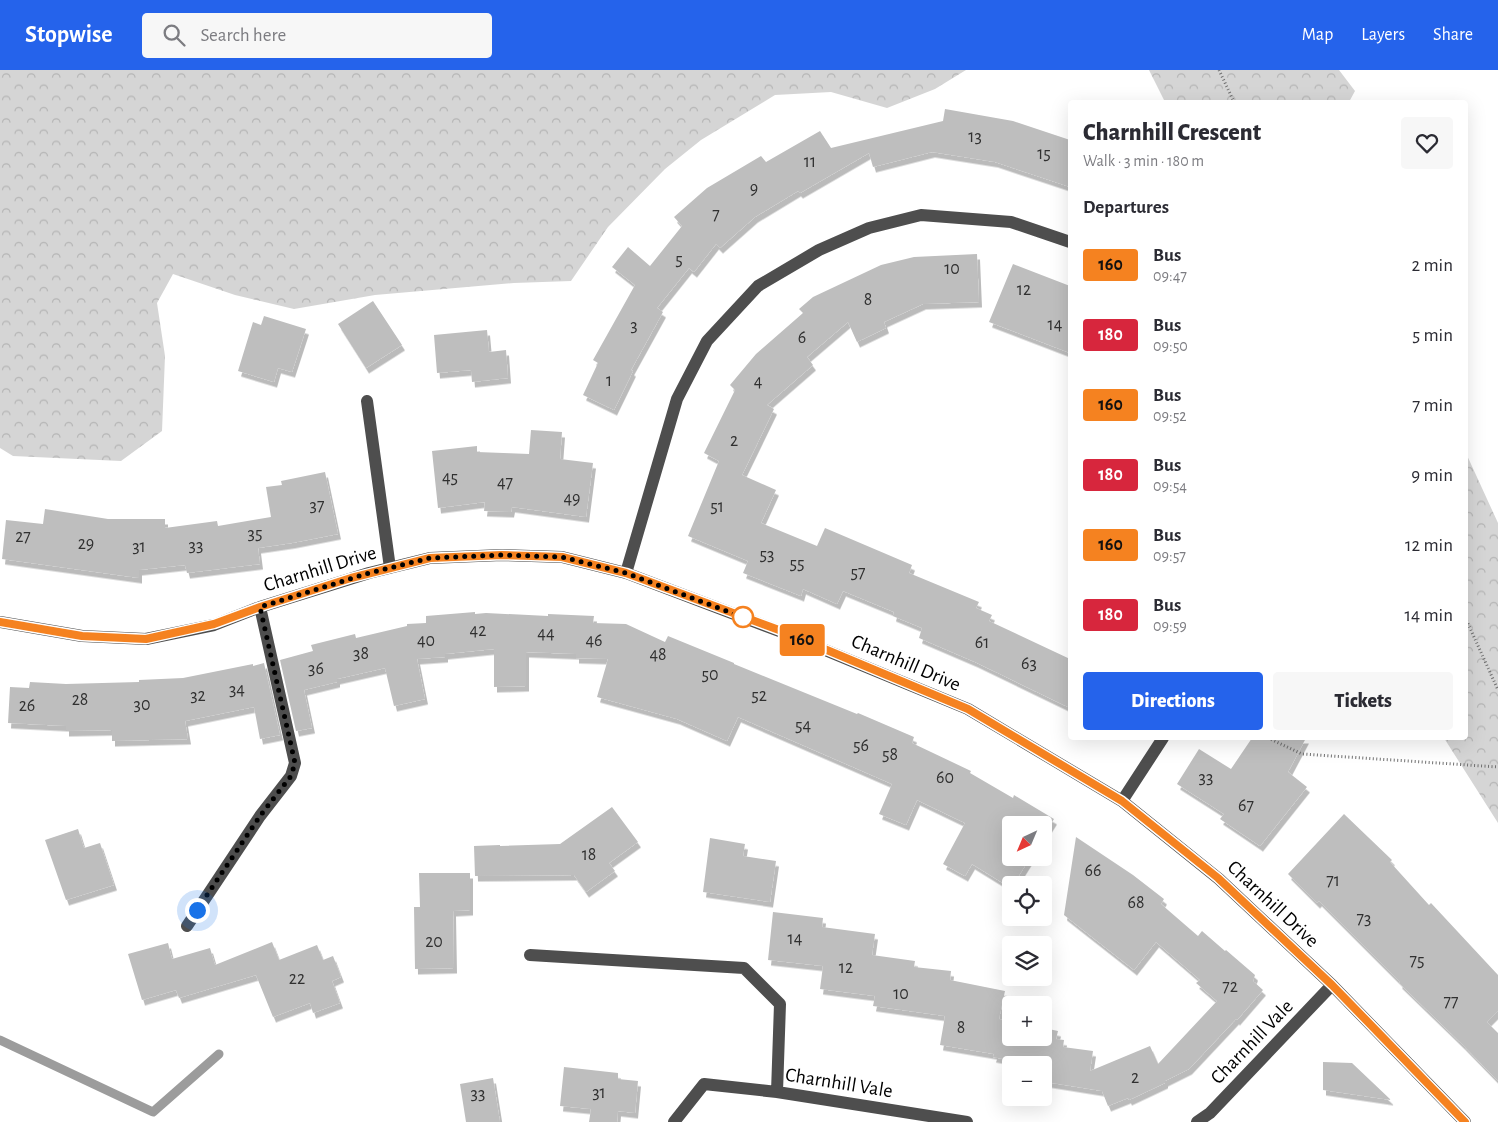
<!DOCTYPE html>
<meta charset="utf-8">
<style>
:root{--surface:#fff;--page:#f7f7f7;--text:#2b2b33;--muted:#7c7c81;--accent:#2563eb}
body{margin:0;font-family:"Alegreya Sans",sans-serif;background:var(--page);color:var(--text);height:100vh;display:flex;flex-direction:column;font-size:19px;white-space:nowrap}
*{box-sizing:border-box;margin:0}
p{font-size:16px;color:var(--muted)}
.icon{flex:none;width:28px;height:28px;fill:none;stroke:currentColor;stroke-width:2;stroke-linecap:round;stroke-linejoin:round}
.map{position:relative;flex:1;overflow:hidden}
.sheet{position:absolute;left:1068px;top:30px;width:400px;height:640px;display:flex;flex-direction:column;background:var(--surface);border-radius:5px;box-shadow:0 5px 20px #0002}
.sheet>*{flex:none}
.badge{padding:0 10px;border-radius:4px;font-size:18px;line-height:32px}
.needle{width:32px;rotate:224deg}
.controls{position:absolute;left:1002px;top:746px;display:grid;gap:10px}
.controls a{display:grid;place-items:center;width:50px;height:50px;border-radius:5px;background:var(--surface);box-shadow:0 5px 20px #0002;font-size:25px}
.you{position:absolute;width:25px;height:25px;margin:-12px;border:4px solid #fff;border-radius:50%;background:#1a73e8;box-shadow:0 0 0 8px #1a73e833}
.map>.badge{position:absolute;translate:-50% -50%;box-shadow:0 0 0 2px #fff}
h2{padding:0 15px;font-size:19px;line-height:45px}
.round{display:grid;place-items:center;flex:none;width:52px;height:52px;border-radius:5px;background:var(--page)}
.headline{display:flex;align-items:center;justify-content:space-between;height:85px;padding:0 15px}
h1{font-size:24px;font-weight:800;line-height:38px}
.action{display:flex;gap:10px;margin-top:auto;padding:10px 15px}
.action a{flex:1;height:58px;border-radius:5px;background:var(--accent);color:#fff;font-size:20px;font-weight:800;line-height:58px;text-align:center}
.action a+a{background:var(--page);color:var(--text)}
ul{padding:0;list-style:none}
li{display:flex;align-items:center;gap:15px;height:70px;padding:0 15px}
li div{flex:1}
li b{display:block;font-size:19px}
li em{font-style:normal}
li .badge{min-width:55px;font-weight:700;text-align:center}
header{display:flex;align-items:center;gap:30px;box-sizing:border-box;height:70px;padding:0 25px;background:var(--accent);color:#fff}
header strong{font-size:24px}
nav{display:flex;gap:28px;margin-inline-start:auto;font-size:18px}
.search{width:350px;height:45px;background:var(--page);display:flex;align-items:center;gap:12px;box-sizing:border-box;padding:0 18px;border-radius:5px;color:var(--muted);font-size:19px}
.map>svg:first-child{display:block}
.forest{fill:url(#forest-crowns)}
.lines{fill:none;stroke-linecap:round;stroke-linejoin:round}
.stream{stroke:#9c9c9c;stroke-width:9}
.building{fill:#bebebe;filter:url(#shadow)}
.path{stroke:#707070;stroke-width:3;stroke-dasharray:1 2.5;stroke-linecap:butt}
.minor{stroke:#4e4e4e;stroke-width:12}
.line-casing{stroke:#fff;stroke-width:11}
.line{stroke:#f58220;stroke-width:8}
.walk{stroke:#000;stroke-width:5;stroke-dasharray:0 9}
.stop-dot{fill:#fff;stroke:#f58220;stroke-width:2.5}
.labels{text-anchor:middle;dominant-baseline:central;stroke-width:4;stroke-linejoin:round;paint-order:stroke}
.number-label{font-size:18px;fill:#303030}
.street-label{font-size:20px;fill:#000;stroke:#fff}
</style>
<header>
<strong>Stopwise</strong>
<div class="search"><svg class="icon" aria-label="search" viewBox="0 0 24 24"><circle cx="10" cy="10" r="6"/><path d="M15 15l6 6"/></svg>Search here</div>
<nav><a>Map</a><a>Layers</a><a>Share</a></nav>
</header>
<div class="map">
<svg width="1498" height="1052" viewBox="0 0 1498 1052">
<defs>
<pattern id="forest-crowns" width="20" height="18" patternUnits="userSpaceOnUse" patternTransform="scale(1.25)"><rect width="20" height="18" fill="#d5d5d5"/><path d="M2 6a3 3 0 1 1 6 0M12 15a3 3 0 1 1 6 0" fill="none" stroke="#b5b5b5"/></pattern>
<filter id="shadow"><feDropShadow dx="3" dy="5.5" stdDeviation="0" flood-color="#0004"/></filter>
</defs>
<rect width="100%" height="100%" fill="#fff"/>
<path class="forest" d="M 0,0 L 966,0 L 935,19 L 887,38 L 831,22 L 775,25 L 701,70 L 665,99 L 608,157 L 571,211 L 514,213 L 375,225 L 294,239 L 235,225 L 173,204 L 157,233 L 165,286 L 162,361 L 121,391 L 13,386 L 0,378 Z
M 1149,0 L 1339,0 L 1355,21 L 1349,32 L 1165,32 Z
M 1465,381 L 1498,453 L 1498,753 L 1444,668 L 1465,668 Z"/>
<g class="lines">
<path class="stream" d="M 0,970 L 153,1042 L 219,984"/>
</g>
<path class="building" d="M 945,39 L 1013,51 L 1070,70 L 1070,117 L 995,92 L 932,82 L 873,97 L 869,83 L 800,123 L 798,121 L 755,147 L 720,178 L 716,174 L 694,202 L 689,198 L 657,238 L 663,242 L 631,300 L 633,301 L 614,340 L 583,325 L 598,293 L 593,290 L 635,215 L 612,197 L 628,177 L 650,196 L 682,156 L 674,147 L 707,118 L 761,86 L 766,92 L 820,61 L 831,78 L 943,51 Z
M 977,184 L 979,232 L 923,234 L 884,252 L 886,258 L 857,272 L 848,252 L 807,287 L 813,295 L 767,335 L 774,339 L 742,405 L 776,420 L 761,453 L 817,476 L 825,458 L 912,495 L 909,503 L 979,532 L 976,538 L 992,545 L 989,551 L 1070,589 L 1070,638 L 975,592 L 919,568 L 922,558 L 893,546 L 894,542 L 843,521 L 837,534 L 803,519 L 801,526 L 743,503 L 748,491 L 688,466 L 719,391 L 704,383 L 735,320 L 730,315 L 756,284 L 803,243 L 799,239 L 813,227 L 881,195 L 914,187 Z
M 1013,194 L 1070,216 L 1070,283 L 989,252 Z
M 373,231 L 402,275 L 366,298 L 338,254 Z
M 264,246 L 306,259 L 292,302 L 278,298 L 274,312 L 238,301 L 253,252 L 261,255 Z
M 487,260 L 489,282 L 506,280 L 508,308 L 472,312 L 471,300 L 437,303 L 434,265 Z
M 531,360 L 562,362 L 560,389 L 593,393 L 586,447 L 512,437 L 511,442 L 484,441 L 485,432 L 438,438 L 432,381 L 477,376 L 477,382 L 529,384 Z
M 325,402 L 338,464 L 292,473 L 258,478 L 260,494 L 187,503 L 185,495 L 139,500 L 139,508 L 2,489 L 6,450 L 43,454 L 45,439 L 108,449 L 165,449 L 165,458 L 217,451 L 218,456 L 271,447 L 266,417 L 282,415 L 281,411 Z
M 475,542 L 475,544 L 486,543 L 548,546 L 548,544 L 594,546 L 593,553 L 626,554 L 665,572 L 668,566 L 734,593 L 734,594 L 857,644 L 858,643 L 914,667 L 912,673 L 971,701 L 970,703 L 1013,728 L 1014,725 L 1054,749 L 1044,765 L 1044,755 L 1011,755 L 1011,788 L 1030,788 L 1013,815 L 1011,815 L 1011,818 L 972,794 L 965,806 L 943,794 L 965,753 L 917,730 L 906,755 L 879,744 L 892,714 L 738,647 L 727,671 L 677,649 L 597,627 L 608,589 L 576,588 L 576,584 L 526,582 L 526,616 L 494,617 L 494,579 L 445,584 L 445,587 L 417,589 L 425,629 L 394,636 L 385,598 L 337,609 L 337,612 L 304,620 L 312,658 L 296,661 L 280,590 L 313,581 L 311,575 L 355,564 L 356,568 L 407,556 L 407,554 L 426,553 L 426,546 Z
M 264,593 L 280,665 L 260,669 L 254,637 L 185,651 L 188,669 L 112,671 L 112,660 L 66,661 L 66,656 L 8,653 L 10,617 L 29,618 L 30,612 L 66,614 L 139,612 L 139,610 L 183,608 L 253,594 L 253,596 Z
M 1252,668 L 1306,668 L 1288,702 L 1307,717 L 1260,776 L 1220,749 L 1224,744 L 1177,714 L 1199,679 L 1231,699 Z
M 612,737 L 638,772 L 609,793 L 615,801 L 586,822 L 574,805 L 475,806 L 474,776 L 500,775 L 500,776 L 560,774 Z
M 1344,744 L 1392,790 L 1390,792 L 1429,835 L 1431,833 L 1498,905 L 1498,941 L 1487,952 L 1498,963 L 1498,1011 L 1462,974 L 1399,913 L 1400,912 L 1319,831 L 1317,833 L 1288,804 Z
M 78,759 L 84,778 L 100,773 L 114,815 L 66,830 L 45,770 Z
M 1076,767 L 1133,805 L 1164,829 L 1161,834 L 1198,866 L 1202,861 L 1225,881 L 1226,880 L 1255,905 L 1253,911 L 1263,920 L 1237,950 L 1236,949 L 1189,999 L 1165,1011 L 1165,1013 L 1129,1030 L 1128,1028 L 1108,1036 L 1102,1021 L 1046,1012 L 1049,995 L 1033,995 L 993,987 L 994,984 L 940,975 L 945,946 L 873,936 L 875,926 L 820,919 L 823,896 L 768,890 L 773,842 L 823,848 L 822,857 L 875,864 L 872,885 L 915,891 L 914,897 L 951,901 L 950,910 L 1005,921 L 999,949 L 1011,952 L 1011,968 L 1044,968 L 1044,958 L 1058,961 L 1056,969 L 1064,970 L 1063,977 L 1093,981 L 1090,1001 L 1150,976 L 1158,994 L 1217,931 L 1196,913 L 1200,910 L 1156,872 L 1134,900 L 1064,845 Z
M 710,768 L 745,774 L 743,786 L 776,791 L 770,832 L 703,822 Z
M 419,803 L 470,803 L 470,840 L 453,841 L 454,898 L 415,899 L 414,837 L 420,837 Z
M 272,872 L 279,890 L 317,875 L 323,890 L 333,886 L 341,907 L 332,911 L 340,933 L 313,943 L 310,933 L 273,947 L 256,905 L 179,928 L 176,920 L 142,930 L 128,884 L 168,873 L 172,889 L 210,878 L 215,895 Z
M 1323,992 L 1352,993 L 1391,1030 L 1323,1020 Z
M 564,997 L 618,1003 L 618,1009 L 638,1011 L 635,1043 L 618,1041 L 617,1052 L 589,1052 L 591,1039 L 560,1036 Z
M 493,1008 L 500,1052 L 466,1052 L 460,1014 Z"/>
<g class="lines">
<path class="path" d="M 1219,0 L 1234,32
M 1465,547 L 1498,620
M 1268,668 L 1302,684 L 1498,697"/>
<path class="minor" d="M 367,331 L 390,498
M 626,503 L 677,329 L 707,271 L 758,216 L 819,180 L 869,158 L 921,145 L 1011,152 L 1070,172
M 0,552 L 82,566 L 146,569 L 214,555 L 260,537 L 369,503 L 430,488 L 502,485 L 562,487 L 626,503 L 779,561 L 968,639 L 1122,731 L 1219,809 L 1332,915 L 1465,1052
M 1122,731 L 1163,668
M 187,856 L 260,746 L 291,706 L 295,693 L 260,537
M 530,885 L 744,898 L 780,934 L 777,1022
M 674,1052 L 704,1014 L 777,1022 L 967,1052
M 1197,1052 L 1210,1043 L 1332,915"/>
</g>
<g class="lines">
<defs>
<path id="line" d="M 0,552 L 82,566 L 146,569 L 214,554 L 260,537 L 351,508 L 430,488 L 502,485 L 562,487 L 626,503 L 779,560 L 968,639 L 1122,731 L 1218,808 L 1332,915 L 1465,1052"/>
</defs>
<use href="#line" class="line-casing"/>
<use href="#line" class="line"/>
<path class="walk" d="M 197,840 L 260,746 L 291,706 L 295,693 L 260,537 L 369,503 L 430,488 L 502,485 L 562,487 L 626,503 L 745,548 L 743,547"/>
</g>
<circle class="stop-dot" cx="743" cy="547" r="10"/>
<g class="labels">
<g class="number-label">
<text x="975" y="67">13</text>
<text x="1044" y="84">15</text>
<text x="810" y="92">11</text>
<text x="754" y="119">9</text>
<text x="716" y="145">7</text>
<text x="679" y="190">5</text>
<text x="952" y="199">10</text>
<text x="1024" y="220">12</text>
<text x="868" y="230">8</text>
<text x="1055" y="255">14</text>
<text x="634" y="256">3</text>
<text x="802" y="268">6</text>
<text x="609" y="311">1</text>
<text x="758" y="312">4</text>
<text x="734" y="371">2</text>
<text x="450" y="408">45</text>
<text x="505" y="413">47</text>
<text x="572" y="429">49</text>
<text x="317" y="436">37</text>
<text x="717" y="437">51</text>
<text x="255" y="464">35</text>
<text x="23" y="467">27</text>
<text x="86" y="474">29</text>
<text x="196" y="476">33</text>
<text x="139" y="477">31</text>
<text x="767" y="485">53</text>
<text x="797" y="494">55</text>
<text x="858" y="503">57</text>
<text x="478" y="561">42</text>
<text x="546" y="564">44</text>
<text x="426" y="571">40</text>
<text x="594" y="571">46</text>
<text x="982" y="573">61</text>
<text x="361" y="584">38</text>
<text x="658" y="585">48</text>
<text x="1029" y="594">63</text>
<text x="316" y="599">36</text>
<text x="710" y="605">50</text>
<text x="237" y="620">34</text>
<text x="198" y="626">32</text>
<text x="759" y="626">52</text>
<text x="80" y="630">28</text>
<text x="142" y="635">30</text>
<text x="27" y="636">26</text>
<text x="803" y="656">54</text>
<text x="861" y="676">56</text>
<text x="890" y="685">58</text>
<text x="945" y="708">60</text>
<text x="1206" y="708">33</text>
<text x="1246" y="736">67</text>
<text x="589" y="785">18</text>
<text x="1093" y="801">66</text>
<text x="1333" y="811">71</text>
<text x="1136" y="833">68</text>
<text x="1364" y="849">73</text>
<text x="795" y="869">14</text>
<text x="434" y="872">20</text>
<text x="1417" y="891">75</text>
<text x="846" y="898">12</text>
<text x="297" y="909">22</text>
<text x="1230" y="917">72</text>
<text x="901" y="924">10</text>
<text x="1451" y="932">77</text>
<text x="961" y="958">8</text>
<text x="1135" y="1008">2</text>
<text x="599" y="1023">31</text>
<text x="478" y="1024">33</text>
</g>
<g class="street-label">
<text transform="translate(320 499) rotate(-17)">Charnhill Drive</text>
<text transform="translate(906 593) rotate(23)">Charnhill Drive</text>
<text transform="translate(1273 834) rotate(43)">Charnhill Drive</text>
<text transform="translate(1252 972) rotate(-46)">Charnhill Vale</text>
<text transform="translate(839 1013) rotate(9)">Charnhill Vale</text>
</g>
</g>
</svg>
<div class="controls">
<a><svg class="needle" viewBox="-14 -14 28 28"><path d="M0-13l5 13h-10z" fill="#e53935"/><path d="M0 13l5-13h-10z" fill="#7c7c81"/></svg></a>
<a><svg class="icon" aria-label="locate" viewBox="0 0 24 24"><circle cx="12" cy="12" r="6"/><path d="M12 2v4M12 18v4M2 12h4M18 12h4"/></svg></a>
<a><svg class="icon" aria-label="layers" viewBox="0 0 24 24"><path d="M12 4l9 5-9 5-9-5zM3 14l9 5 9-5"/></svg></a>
<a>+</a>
<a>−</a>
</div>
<div class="you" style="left:197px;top:840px"></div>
<b class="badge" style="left:802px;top:570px;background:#f58220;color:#111">160</b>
<section class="sheet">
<div class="headline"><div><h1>Charnhill Crescent</h1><p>Walk · 3 min · 180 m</p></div><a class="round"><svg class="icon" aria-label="heart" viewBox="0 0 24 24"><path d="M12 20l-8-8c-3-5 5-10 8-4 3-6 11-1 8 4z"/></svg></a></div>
<h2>Departures</h2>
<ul>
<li><span class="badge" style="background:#f58220;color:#111">160</span><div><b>Bus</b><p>09:47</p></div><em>2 min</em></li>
<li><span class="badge" style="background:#d7263d;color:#fff">180</span><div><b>Bus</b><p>09:50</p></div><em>5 min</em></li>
<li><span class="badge" style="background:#f58220;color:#111">160</span><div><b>Bus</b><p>09:52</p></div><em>7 min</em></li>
<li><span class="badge" style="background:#d7263d;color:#fff">180</span><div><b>Bus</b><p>09:54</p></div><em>9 min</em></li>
<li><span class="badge" style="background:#f58220;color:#111">160</span><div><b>Bus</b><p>09:57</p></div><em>12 min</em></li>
<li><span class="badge" style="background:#d7263d;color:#fff">180</span><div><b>Bus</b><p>09:59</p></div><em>14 min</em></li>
</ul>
<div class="action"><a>Directions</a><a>Tickets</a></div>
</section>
</div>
